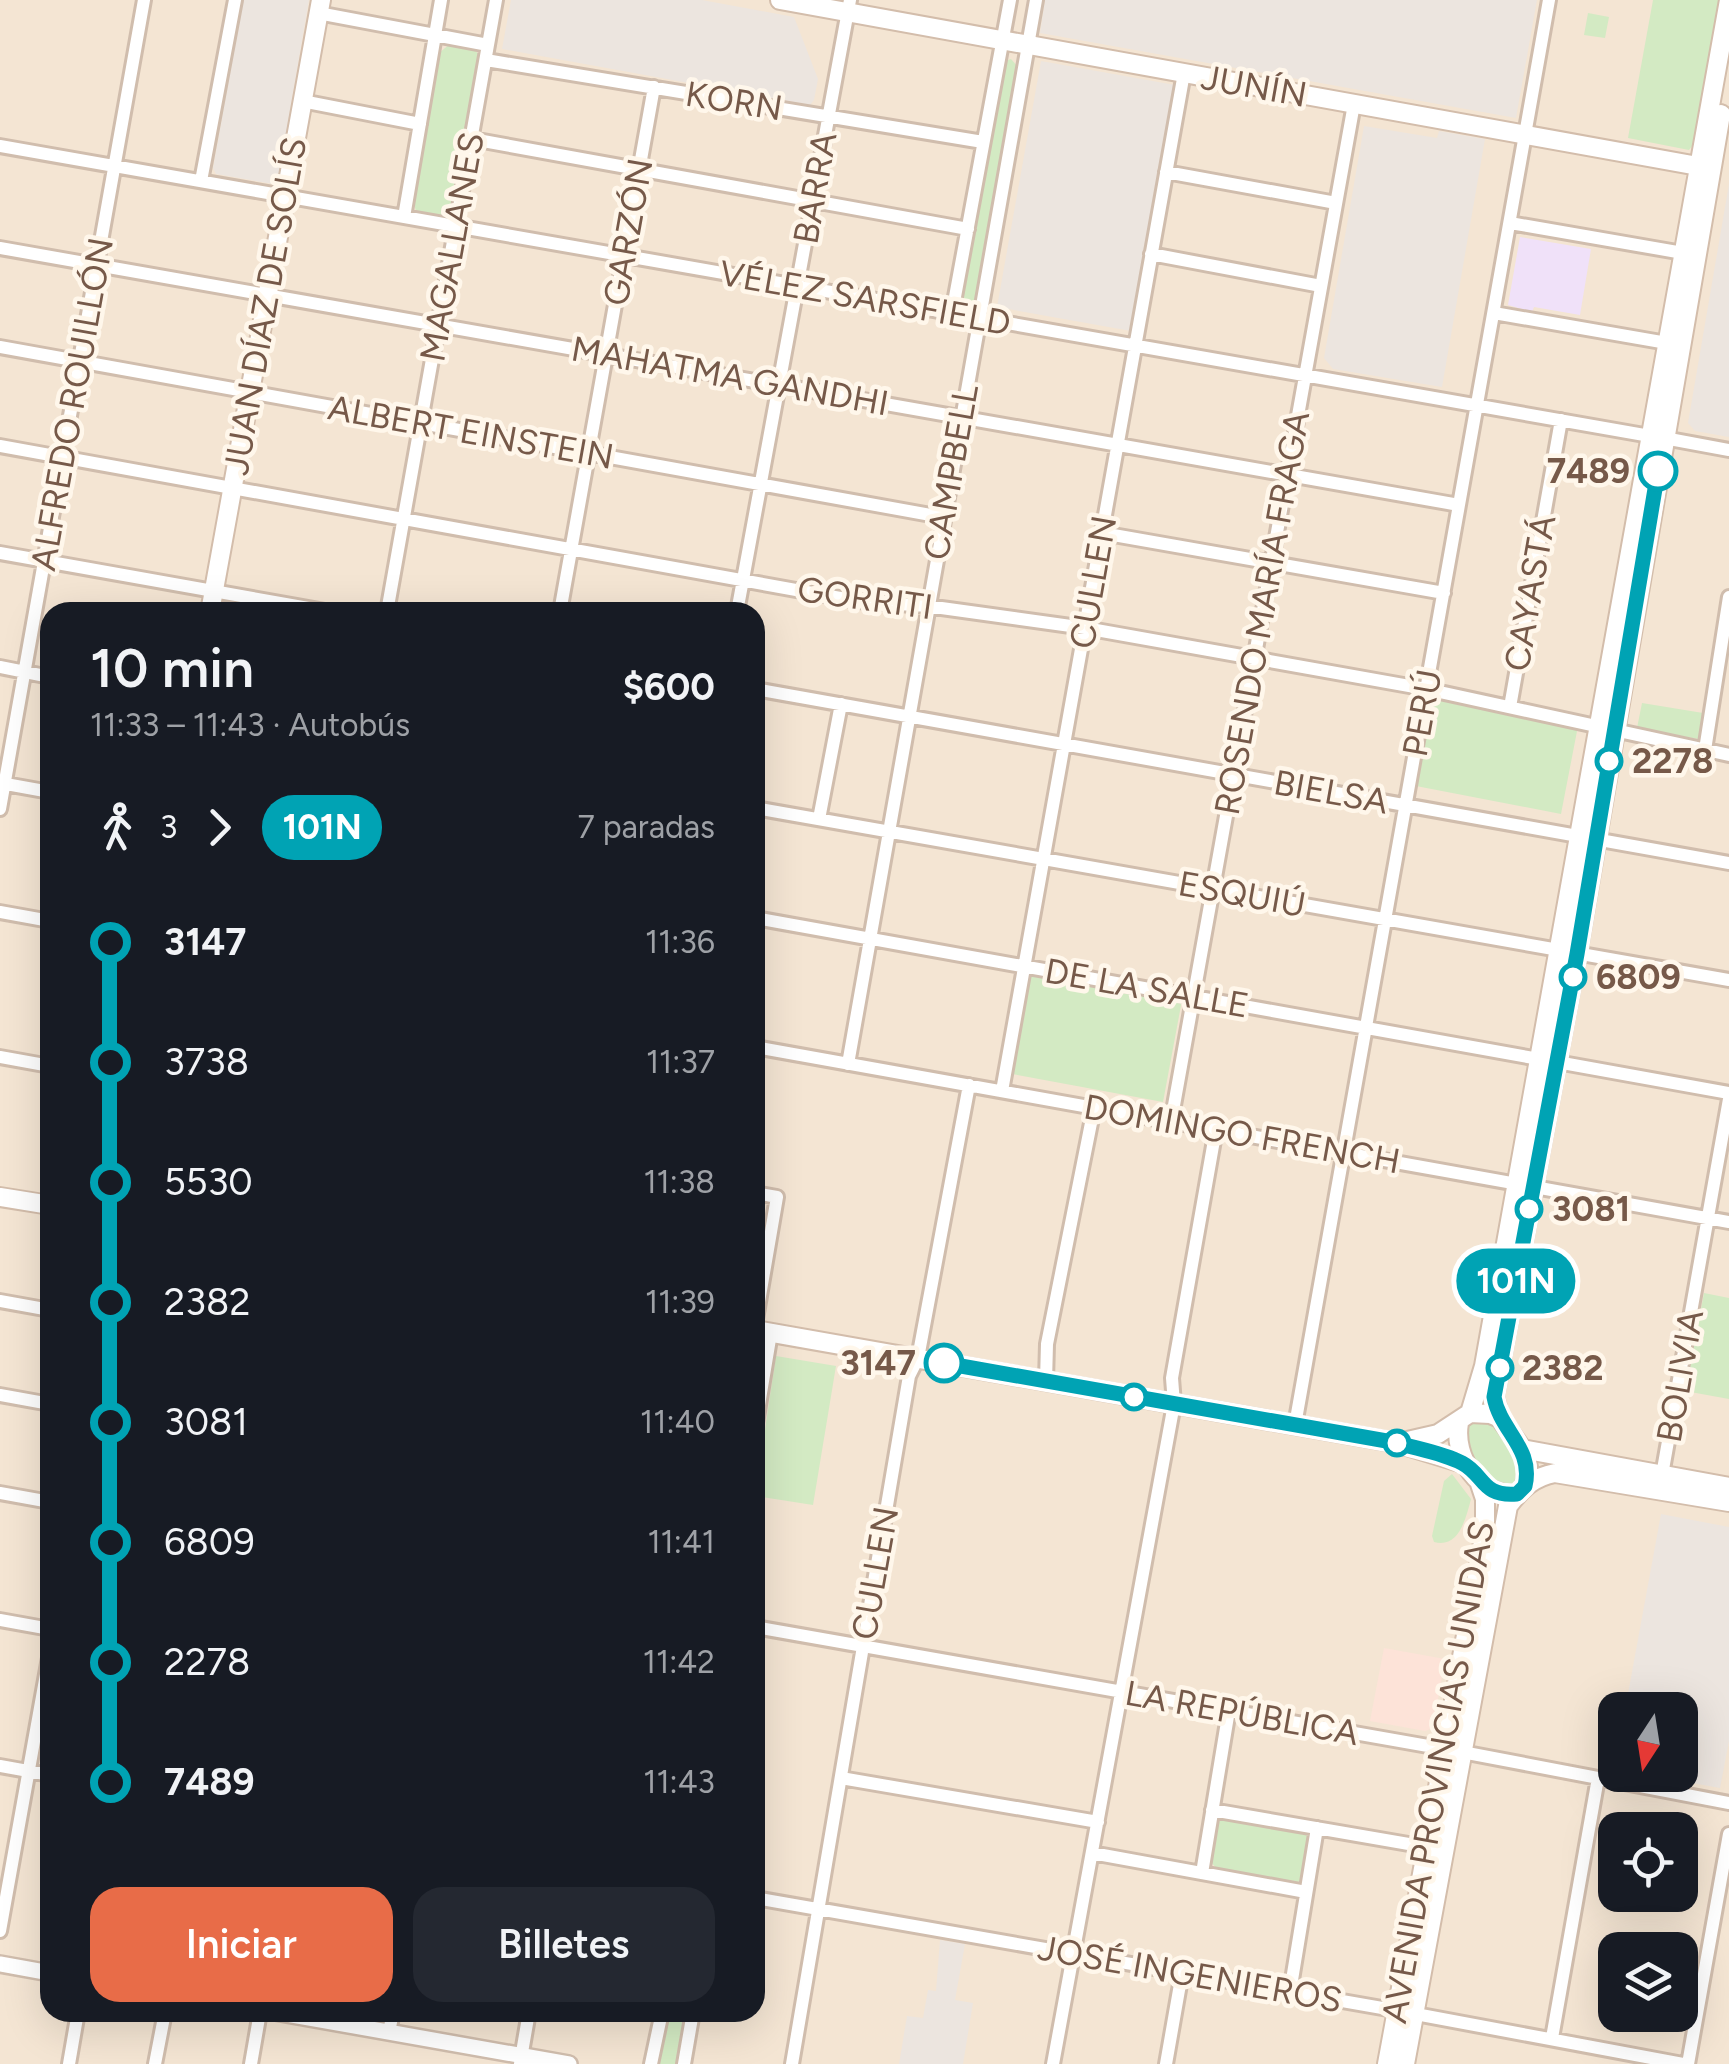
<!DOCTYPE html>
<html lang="es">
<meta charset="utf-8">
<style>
:root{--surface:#171b24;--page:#242831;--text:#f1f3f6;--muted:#9ea1a6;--accent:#e86c48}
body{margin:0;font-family:Figtree,sans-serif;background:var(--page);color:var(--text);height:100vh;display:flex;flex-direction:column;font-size:38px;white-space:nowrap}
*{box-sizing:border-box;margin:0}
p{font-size:32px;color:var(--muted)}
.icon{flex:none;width:55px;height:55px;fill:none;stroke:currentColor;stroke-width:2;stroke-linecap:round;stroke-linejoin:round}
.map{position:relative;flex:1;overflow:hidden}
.panel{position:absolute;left:40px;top:602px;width:725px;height:1420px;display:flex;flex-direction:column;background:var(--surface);border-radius:30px;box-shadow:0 10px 40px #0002}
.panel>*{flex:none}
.badge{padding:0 20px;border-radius:32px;font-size:35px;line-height:65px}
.needle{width:65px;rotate:192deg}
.controls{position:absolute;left:1598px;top:1692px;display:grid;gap:20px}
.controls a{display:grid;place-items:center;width:100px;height:100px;border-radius:20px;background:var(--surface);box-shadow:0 10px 40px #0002;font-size:50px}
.map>.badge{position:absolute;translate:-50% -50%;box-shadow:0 0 0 5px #fff}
.legs{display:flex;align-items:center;gap:15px;height:110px;padding:0 50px;font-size:32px}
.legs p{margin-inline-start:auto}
.summary{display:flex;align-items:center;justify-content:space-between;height:170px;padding:0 50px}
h1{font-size:55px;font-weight:600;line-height:75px}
.cta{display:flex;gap:20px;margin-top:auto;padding:20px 50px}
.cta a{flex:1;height:115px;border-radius:30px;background:var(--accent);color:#fff;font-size:40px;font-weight:600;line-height:115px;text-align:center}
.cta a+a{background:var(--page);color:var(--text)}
ul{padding:0 50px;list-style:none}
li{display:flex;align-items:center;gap:35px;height:120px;font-size:38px}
li i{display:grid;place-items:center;width:15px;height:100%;margin:0 12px;background:currentColor}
li i::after{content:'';width:25px;height:25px;margin:-12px;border:8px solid;border-radius:50%;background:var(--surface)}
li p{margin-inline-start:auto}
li:first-child i{background:linear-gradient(#0000 50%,currentColor 0)}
li:last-child i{background:linear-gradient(currentColor 50%,#0000 0)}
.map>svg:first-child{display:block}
.residential{fill:#f4e5d3;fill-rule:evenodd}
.commercial{fill:#fde3d8}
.industrial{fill:#ece5df}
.education{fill:#f0e1f9}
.green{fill:#d3eac3}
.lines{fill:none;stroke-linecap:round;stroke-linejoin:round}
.minor-casing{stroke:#d0bdad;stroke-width:18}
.tertiary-casing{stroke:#d0bdad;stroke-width:20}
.secondary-casing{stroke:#d3bdab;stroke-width:22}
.minor{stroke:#fff;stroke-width:12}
.tertiary{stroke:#fff;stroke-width:15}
.secondary{stroke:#fff;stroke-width:18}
.line-1-casing{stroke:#fff;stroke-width:22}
.line-1{stroke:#00a3b4;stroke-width:15}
.stop-1-dot{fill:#fff;stroke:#00a3b4;stroke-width:5}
.labels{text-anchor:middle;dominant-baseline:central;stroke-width:9;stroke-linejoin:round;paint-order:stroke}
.street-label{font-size:35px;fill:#765949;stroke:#fff7eb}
.stop-label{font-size:35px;font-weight:bold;fill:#765949;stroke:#fff7eb;text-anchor:start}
</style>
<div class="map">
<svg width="1729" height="2064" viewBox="0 0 1729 2064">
<rect width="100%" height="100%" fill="#fdf3e5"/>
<path class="residential" d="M 0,0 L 1729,0 L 1729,2064 L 0,2064 ZM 50,612 L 755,612 L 755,2012 L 50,2012 ZM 1615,1710 L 1680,1710 L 1680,1775 L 1615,1775 ZM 1615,1830 L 1680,1830 L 1680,1895 L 1615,1895 ZM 1615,1950 L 1680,1950 L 1680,2015 L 1615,2015 Z"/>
<path class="commercial" d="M 1384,1648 L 1445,1659 L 1433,1728 L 1425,1731 L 1370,1721 Z"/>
<path class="industrial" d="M 243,0 L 309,0 L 278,180 L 273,184 L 216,174 L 213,168 Z
M 511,0 L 702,0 L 794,17 L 818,79 L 814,100 L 810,105 L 502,49 Z
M 1045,0 L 1537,0 L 1516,118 L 1040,33 Z
M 1041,61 L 1175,85 L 1131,331 L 997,307 Z
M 1364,126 L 1437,138 L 1439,131 L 1485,139 L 1442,387 L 1333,369 L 1324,358 Z
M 1729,184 L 1729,437 L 1695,431 L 1688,423 Z
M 1661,1514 L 1729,1527 L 1729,1741 L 1720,1788 L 1648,1775 L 1680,1775 L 1680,1710 L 1625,1710 Z
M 940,1940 L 965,1944 L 955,2000 L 973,2003 L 963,2064 L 899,2064 L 907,2016 L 923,2018 L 928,1990 L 936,1991 Z"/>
<path class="education" d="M 1520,237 L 1591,249 L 1580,315 L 1534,307 L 1532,312 L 1508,305 Z"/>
<path class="green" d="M 1653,0 L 1722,0 L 1696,141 L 1689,150 L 1628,138 Z
M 1588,13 L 1609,17 L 1605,38 L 1584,35 Z
M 451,43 L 471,47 L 482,57 L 453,214 L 447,218 L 416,211 L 413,201 L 439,53 Z
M 1011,59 L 1019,68 L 977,302 L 967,303 L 961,298 L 1005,61 Z
M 1430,697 L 1578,726 L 1561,814 L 1416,786 Z
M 1642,703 L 1703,713 L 1698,739 L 1637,728 Z
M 1031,974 L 1182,1000 L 1163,1102 L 1012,1074 Z
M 1704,1293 L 1729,1298 L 1729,1399 L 1685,1391 Z
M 776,1356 L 836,1366 L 813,1505 L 755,1496 Z
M 1472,1419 L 1495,1424 C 1510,1443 1530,1464 1514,1487 C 1479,1480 1467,1461 1465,1426 Z
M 1452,1474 L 1471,1499 C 1466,1518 1459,1549 1434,1542 L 1432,1536 L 1444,1481 Z
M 1223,1819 L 1306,1833 L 1309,1838 L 1302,1879 L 1297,1883 L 1216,1868 L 1211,1862 L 1217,1823 Z
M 666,2013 L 690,2013 L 681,2064 L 659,2064 L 657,2060 Z"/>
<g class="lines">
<defs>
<path id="minor" d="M 318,13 L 488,45
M 486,60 L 983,142
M 302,101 L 420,124
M 472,139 L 968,229
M 0,146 L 1650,436
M 1166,172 L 1336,203
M 201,181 L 235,0
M 404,217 L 441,0
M 1510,223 L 1683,253
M 0,248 L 1459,505
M 1151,254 L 1321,286
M 952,313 L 1010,0
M 1494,313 L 1667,343
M 0,347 L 942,517
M 1664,438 L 1729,450
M 0,446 L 857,601 L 927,606 L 1085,628 L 1426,689 L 1729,755
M 1102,533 L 1444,593
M 0,553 L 331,612
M 387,612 L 496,0
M 560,612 L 654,87
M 737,612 L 850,0
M 0,667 L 50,677
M 755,689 L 1729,863
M 1510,707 L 1561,420
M 1705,750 L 1729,597
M 0,783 L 50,792
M 755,808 L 1729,980
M 0,809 L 144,0
M 819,819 L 841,704
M 0,912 L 50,921
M 755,918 L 1539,1059
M 755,1047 L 1729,1222
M 0,1057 L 50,1066
M 1557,1062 L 1729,1093
M 848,1064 L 1036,0
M 1002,1091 L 1184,73
M 1171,1122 L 1354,104
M 755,1193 L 777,1197 L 755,1325
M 0,1301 L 50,1310
M 1046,1381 L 1047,1344 L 1094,1108
M 0,1395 L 50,1404
M 1295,1425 L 1549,0
M 755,1429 L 771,1333
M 1662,1475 L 1729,1099
M 0,1493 L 50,1502
M 0,1620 L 50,1629
M 755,1627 L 1462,1752 L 1729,1803
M 0,1766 L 50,1775
M 841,1778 L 1098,1822
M 1212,1810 L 1426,1847
M 1092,1853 L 1306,1892
M 1202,1873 L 1229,1710
M 755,1898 L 1405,2012 L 1683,2064
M 0,1931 L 50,1652
M 1290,1992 L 1317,1828
M 389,2032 L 393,2012
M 1552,2038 L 1598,1778
M 69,2064 L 78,2012
M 155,2064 L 165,2012
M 251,2064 L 260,2012
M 520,2064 L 529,2012
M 651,2064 L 662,2012
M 684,2064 L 693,2012
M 792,2064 L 909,1376 L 918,1358 L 969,1085
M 1053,2064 L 1174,1404 L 1172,1378 L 1216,1129
M 1166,2064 L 1182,1973
M 1688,2064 L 1729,1834"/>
<path id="tertiary" d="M 0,1964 L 50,1973
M 275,2012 L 569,2064"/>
<path id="secondary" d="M 780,0 L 1709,168
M 210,612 L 321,0
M 0,1197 L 50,1205
M 755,1330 L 1397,1443 L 1466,1464
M 1470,1413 L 1484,1366 L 1729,0
M 1500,1418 L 1494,1397 L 1577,954 L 1721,114
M 1459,1423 C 1453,1457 1479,1498 1517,1494
M 1403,1442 L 1438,1434 L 1470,1413 L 1490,1414 L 1500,1418 L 1522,1449 L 1528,1467 L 1525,1486
M 1522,1449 L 1729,1487
M 1387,2064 L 1485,1532 L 1485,1499 L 1479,1481
M 1405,2064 L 1508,1506 C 1521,1489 1533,1477 1555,1473 L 1729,1502"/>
</defs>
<use href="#minor" class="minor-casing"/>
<use href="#tertiary" class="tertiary-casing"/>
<use href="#secondary" class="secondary-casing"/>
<use href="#minor" class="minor"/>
<use href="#tertiary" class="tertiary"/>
<use href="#secondary" class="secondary"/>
</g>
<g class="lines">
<defs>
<path id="line-1" d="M 944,1363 L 1398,1443 C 1418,1449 1443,1453 1462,1463 C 1485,1475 1481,1497 1517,1494 L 1525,1486 C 1534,1448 1500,1431 1494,1397 L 1577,954 L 1658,471"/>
</defs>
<use href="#line-1" class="line-1-casing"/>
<use href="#line-1" class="line-1"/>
</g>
<g class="stop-1-dot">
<circle cx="1658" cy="471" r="18"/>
<circle cx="1609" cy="761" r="12"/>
<circle cx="1573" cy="977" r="12"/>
<circle cx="1529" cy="1209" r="12"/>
<circle cx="944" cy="1363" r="18"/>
<circle cx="1500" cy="1368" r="12"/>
<circle cx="1134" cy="1397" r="12"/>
<circle cx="1397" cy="1443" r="12"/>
</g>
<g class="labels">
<g class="street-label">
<text transform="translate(1254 86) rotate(10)">JUNÍN</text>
<text transform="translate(734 101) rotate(9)">KORN</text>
<text transform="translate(815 188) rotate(-80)">BARRA</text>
<text transform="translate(628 232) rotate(-80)">GARZÓN</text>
<text transform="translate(452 247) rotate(-80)">MAGALLANES</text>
<text transform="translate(865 298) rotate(10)">VÉLEZ SARSFIELD</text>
<text transform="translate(265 306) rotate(-80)">JUAN DÍAZ DE SOLÍS</text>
<text transform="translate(730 376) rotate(10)">MAHATMA GANDHI</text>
<text transform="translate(72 404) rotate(-80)">ALFREDO ROUILLÓN</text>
<text transform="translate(471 432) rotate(10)">ALBERT EINSTEIN</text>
<text transform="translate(951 472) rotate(-80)">CAMPBELL</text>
<text transform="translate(1093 582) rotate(-80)">CULLEN</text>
<text transform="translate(1530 593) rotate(-80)">CAYASTÁ</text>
<text transform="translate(865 598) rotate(8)">GORRITI</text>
<text transform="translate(1262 613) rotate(-80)">ROSENDO MARÍA FRAGA</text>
<text transform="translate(1422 713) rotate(-80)">PERÚ</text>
<text transform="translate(1331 792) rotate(10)">BIELSA</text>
<text transform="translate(1242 894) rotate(10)">ESQUIÚ</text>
<text transform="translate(1147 988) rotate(10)">DE LA SALLE</text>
<text transform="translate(1242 1134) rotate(10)">DOMINGO FRENCH</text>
<text transform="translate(1680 1376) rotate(-80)">BOLIVIA</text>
<text transform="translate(875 1573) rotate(-80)">CULLEN</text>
<text transform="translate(1242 1713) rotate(10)">LA REPÚBLICA</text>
<text transform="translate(1438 1772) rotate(-80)">AVENIDA PROVINCIAS UNIDAS</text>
<text transform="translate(1190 1974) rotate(10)">JOSÉ INGENIEROS</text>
</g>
<g class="stop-label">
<text x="1630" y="471" text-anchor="end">7489</text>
<text x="1632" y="761">2278</text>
<text x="1596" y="977">6809</text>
<text x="1552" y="1209">3081</text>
<text x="916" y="1363" text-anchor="end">3147</text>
<text x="1522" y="1368">2382</text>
</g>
</g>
</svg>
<div class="controls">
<a><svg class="needle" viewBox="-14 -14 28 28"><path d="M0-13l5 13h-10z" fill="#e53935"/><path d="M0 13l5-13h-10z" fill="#9ea1a6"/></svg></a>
<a><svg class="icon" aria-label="locate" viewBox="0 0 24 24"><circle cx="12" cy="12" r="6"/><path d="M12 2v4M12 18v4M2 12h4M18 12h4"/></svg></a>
<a><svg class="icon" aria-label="layers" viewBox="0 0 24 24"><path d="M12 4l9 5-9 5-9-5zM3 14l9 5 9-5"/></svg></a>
</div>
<b class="badge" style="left:1516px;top:1281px;background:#00a3b4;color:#fff">101N</b>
<section class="panel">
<div class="summary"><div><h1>10 min</h1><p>11:33 – 11:43 · Autobús</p></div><b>$600</b></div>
<div class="legs"><svg class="icon" aria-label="walk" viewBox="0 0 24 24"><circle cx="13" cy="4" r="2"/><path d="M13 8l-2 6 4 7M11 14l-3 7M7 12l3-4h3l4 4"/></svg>3<svg class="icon" aria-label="forward" viewBox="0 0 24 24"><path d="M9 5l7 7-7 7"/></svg><b class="badge" style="background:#00a3b4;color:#fff">101N</b><p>7 paradas</p></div>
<ul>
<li><i style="color:#00a3b4"></i><b>3147</b><p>11:36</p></li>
<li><i style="color:#00a3b4"></i><span>3738</span><p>11:37</p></li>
<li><i style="color:#00a3b4"></i><span>5530</span><p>11:38</p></li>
<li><i style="color:#00a3b4"></i><span>2382</span><p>11:39</p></li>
<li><i style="color:#00a3b4"></i><span>3081</span><p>11:40</p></li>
<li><i style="color:#00a3b4"></i><span>6809</span><p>11:41</p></li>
<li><i style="color:#00a3b4"></i><span>2278</span><p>11:42</p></li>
<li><i style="color:#00a3b4"></i><b>7489</b><p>11:43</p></li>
</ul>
<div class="cta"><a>Iniciar</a><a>Billetes</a></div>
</section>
</div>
